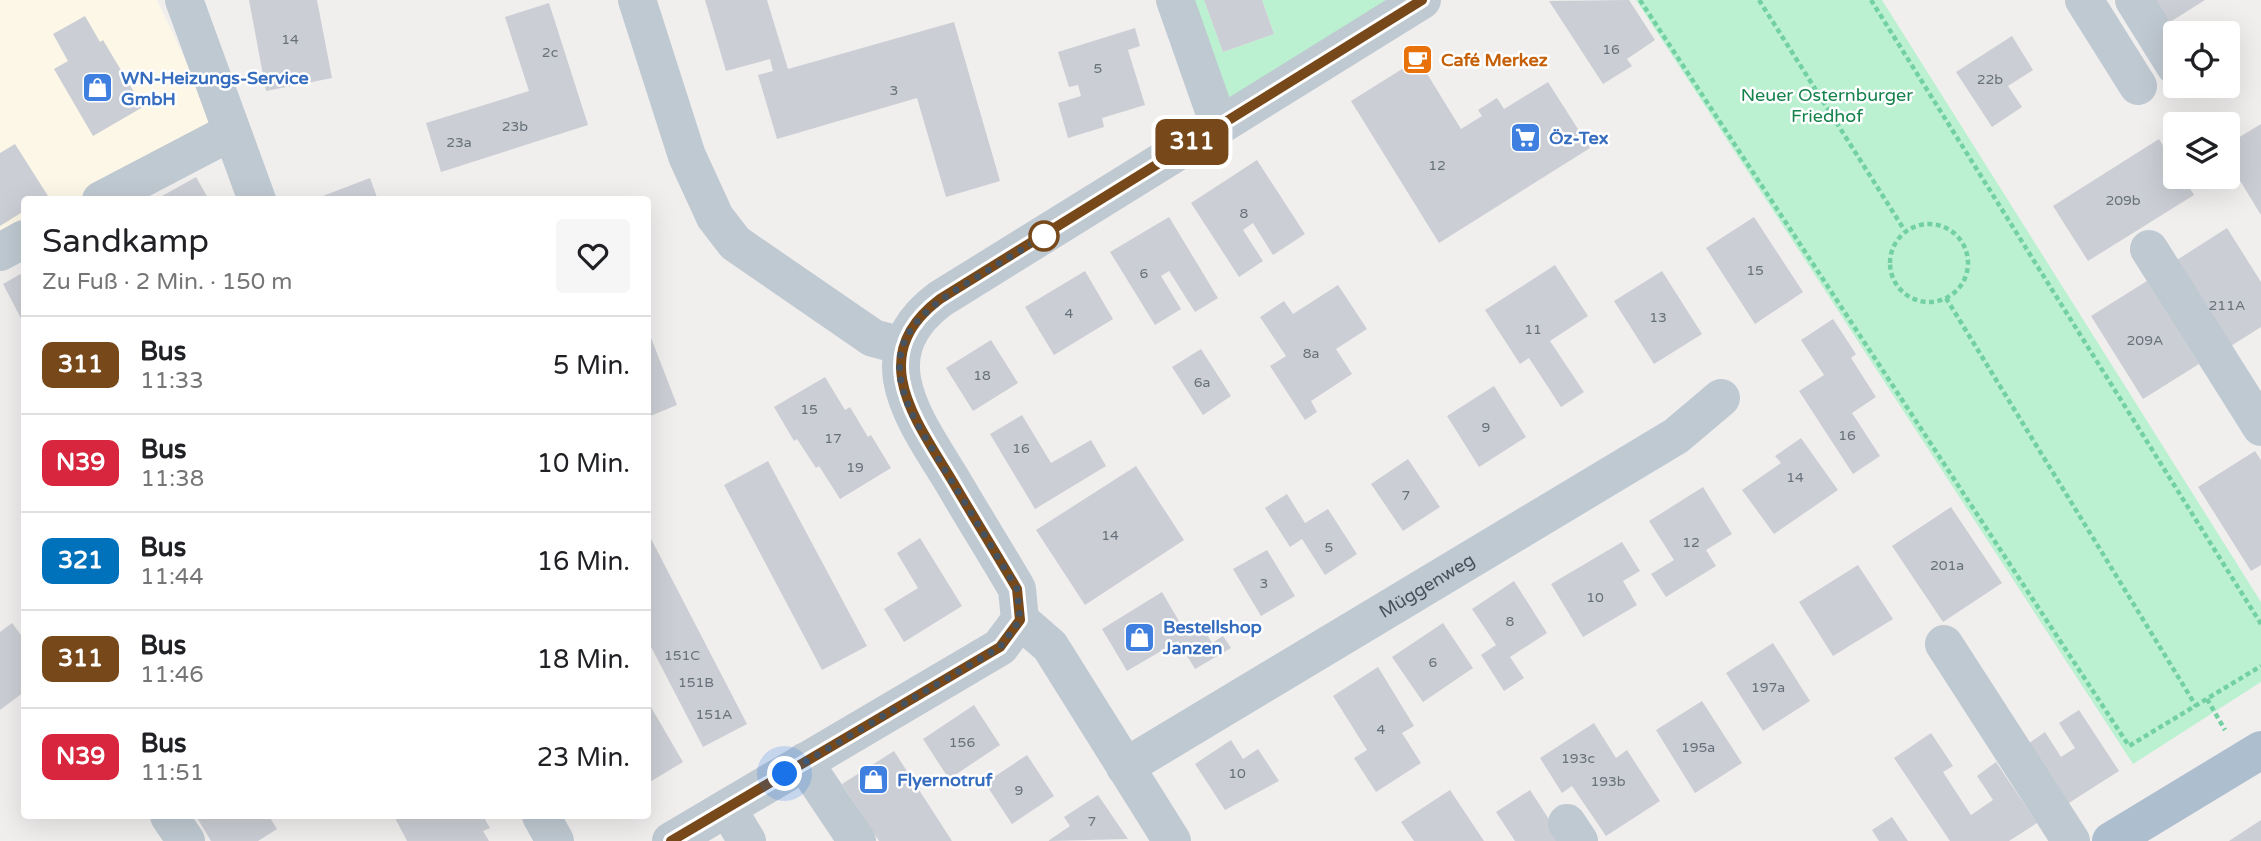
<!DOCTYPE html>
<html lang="de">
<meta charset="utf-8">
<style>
:root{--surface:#fff;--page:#f6f6f6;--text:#202124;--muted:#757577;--line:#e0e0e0}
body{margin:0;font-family:"Varela Round",sans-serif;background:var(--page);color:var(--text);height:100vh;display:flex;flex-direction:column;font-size:26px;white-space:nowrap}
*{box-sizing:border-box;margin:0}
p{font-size:23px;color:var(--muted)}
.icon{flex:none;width:38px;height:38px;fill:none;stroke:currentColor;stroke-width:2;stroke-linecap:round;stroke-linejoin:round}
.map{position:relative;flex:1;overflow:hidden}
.drawer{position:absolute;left:21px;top:196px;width:630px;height:623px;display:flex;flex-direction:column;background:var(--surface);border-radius:7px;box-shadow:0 7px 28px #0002}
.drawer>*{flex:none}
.badge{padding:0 14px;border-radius:10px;font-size:24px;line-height:46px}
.buttons{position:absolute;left:2163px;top:21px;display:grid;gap:14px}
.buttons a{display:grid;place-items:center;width:77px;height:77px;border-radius:7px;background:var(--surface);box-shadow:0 7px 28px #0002;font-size:35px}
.you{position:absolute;width:35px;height:35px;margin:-18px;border:5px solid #fff;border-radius:50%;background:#1a73e8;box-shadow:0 0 0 10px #1a73e833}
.map>.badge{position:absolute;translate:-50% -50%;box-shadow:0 0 0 4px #fff}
.round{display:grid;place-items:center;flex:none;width:74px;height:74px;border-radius:7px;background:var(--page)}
.head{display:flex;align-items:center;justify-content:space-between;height:119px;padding:0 21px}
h1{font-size:33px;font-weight:600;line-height:52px}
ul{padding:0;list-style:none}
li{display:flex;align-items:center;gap:21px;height:98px;padding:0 21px;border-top:2px solid var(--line)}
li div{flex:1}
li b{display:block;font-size:26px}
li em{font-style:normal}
li .badge{min-width:77px;font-weight:700;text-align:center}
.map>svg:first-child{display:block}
.commercial{fill:#fdf7e7}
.green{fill:#bbf1d0}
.building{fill:#cbced4}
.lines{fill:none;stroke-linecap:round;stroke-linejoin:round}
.path{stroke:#72d0a2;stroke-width:4.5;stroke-dasharray:5 3.5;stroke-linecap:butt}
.minor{stroke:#bfc9d1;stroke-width:38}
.major{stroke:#adbecf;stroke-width:38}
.line-casing{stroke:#fff;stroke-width:16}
.line{stroke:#774819;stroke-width:10}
.walk{stroke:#46525d;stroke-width:7;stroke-dasharray:0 12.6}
.stop-dot{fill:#fff;stroke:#774819;stroke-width:3.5}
.labels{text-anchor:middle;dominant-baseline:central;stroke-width:5;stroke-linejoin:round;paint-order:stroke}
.number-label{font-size:14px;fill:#67717b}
.food-label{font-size:18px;font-weight:bold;fill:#c56008;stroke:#fff;text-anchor:start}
.shop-label{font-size:18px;font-weight:bold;fill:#366cbe;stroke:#fff;text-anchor:start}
.park-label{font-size:18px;fill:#13824b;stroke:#fff}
.street-label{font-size:18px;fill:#46525d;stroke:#fff}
</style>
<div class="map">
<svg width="2261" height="841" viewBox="0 0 2261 841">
<rect width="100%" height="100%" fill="#f1eeee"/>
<path class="commercial" d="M 0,0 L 157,0 L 227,148 L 126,199 L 24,200 L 24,251 L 0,263 Z"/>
<path class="green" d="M 1190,0 L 1204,0 L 1223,52 L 1274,34 L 1262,0 L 1393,0 L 1229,103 Z
M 1636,0 L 1882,0 L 2261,602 L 2261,682 L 2133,764 Z"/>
<path class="building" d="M 249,0 L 317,0 L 332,78 L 266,91 Z
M 705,0 L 767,0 L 788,69 L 954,22 L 1000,181 L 946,197 L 917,98 L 777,139 L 758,75 L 773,71 L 770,59 L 726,71 Z
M 1204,0 L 1262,0 L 1274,34 L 1223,52 Z
M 1629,0 L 1655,40 L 1627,59 L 1632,66 L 1603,84 L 1549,1 Z
M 2151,0 L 2205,0 L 2167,24 Z
M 549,3 L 588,125 L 441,172 L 426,123 L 529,91 L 505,17 Z
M 85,16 L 100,42 L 103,40 L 143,107 L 93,136 L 54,69 L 68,61 L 53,34 Z
M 1135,28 L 1140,46 L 1128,50 L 1145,105 L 1102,118 L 1104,127 L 1068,138 L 1058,103 L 1081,96 L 1078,85 L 1069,87 L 1058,52 Z
M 2012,36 L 2033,70 L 2008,86 L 2022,107 L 1992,127 L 1956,72 Z
M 1418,59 L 1461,129 L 1482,116 L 1478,110 L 1497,98 L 1504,109 L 1548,82 L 1590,148 L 1439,243 L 1351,101 Z
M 2261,124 L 2261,215 L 2228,161 L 2228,144 Z
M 2159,139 L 2175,165 L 2175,177 L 2183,177 L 2194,195 L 2088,261 L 2053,206 Z
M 15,144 L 48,196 L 42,200 L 24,200 L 24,211 L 0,226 L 0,153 Z
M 1257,160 L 1305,234 L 1273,255 L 1253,223 L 1243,230 L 1263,261 L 1239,277 L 1191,203 Z
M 196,177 L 208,198 L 206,200 L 155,200 Z
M 370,178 L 378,200 L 315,200 L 315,199 Z
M 1169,217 L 1218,298 L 1195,312 L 1169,271 L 1161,276 L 1181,309 L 1155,325 L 1110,252 Z
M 1754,217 L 1803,292 L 1755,324 L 1706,248 Z
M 2227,228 L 2261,282 L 2261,327 L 2223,351 L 2169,265 Z
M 1555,265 L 1588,316 L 1550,341 L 1584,392 L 1561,407 L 1529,358 L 1520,364 L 1485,310 Z
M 1085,271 L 1113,319 L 1054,355 L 1025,307 Z
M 1662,271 L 1702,334 L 1654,364 L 1614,301 Z
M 24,272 L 24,324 L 3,284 Z
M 2147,281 L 2199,364 L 2143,399 L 2091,316 Z
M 1338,285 L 1367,329 L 1336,349 L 1352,374 L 1311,401 L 1317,412 L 1305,420 L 1270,366 L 1286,356 L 1260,317 L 1284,301 L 1293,314 Z
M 1833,319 L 1856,354 L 1851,358 L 1876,397 L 1852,413 L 1880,456 L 1853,474 L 1799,391 L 1824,375 L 1801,340 Z
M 648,330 L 677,405 L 648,417 Z
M 991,340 L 1018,383 L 973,411 L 946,368 Z
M 1201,349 L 1231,396 L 1203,415 L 1172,367 Z
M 825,377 L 845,410 L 850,407 L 868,437 L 871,435 L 891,468 L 840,499 L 819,466 L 816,468 L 797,439 L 794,441 L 774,407 Z
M 1494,386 L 1526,437 L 1479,467 L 1447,416 Z
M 1022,415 L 1051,463 L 1091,440 L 1106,466 L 1035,509 L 990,434 Z
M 1801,438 L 1838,490 L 1774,534 L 1742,490 L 1781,463 L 1775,456 Z
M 2255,451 L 2261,460 L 2261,565 L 2251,571 L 2198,487 Z
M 1408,459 L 1440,507 L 1403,531 L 1371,484 Z
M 768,461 L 867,646 L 822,670 L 724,485 Z
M 1136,466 L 1184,540 L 1085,605 L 1036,530 Z
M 1703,487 L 1732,534 L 1706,550 L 1716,566 L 1666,597 L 1651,574 L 1674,560 L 1649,521 Z
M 1287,494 L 1305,523 L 1328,509 L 1357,554 L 1325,575 L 1302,539 L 1290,547 L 1265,508 Z
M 1951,507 L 2002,583 L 1943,622 L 1892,546 Z
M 648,533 L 747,724 L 703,747 L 648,641 Z
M 920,538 L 962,606 L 904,642 L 884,609 L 918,588 L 897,553 Z
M 1622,542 L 1640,571 L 1623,581 L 1637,605 L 1583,637 L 1551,584 Z
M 1267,550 L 1295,596 L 1261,616 L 1233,569 Z
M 1858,565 L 1893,619 L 1833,656 L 1799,602 Z
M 1514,581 L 1547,633 L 1510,657 L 1524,678 L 1504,691 L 1481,655 L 1496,645 L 1472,609 Z
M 1162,592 L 1187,635 L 1202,626 L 1212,643 L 1223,636 L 1231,648 L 1195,669 L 1178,641 L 1127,671 L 1102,629 Z
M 12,623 L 24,639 L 24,692 L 0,710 L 0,632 Z
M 1443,623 L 1473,668 L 1423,702 L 1392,657 Z
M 1773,643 L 1810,701 L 1763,731 L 1726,673 Z
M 1378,667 L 1414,726 L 1402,733 L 1421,763 L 1376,792 L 1354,758 L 1367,750 L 1333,696 Z
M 1702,701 L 1742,763 L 1695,793 L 1656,730 Z
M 648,702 L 683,762 L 648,783 Z
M 974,705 L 1000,745 L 949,779 L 923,739 Z
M 2079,710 L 2119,771 L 2061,808 L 2022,748 L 2045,732 L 2061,757 L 2075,748 L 2059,723 Z
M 1594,723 L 1616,758 L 1627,750 L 1660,801 L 1606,836 L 1572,786 L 1562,793 L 1540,758 Z
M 1931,733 L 1953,766 L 1943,772 L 1971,815 L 1993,800 L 1977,776 L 1996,762 L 2037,823 L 2009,841 L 1950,841 L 1894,758 Z
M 1231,740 L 1243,759 L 1258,749 L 1279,781 L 1225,810 L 1195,764 Z
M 894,751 L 952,841 L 879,841 L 842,784 Z
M 1027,755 L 1054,796 L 1012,824 L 985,783 Z
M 1450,790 L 1484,841 L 1414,841 L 1401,822 Z
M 1530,790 L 1563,841 L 1515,841 L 1496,812 Z
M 1098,795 L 1128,839 L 1048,841 L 1070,826 L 1064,817 Z
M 196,816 L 269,816 L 277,829 L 258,841 L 211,841 Z
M 394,816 L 483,816 L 490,828 L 483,831 L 489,841 L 407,841 Z
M 1892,817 L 1908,841 L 1879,841 L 1872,830 Z
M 2261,820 L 2261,841 L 2229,841 Z"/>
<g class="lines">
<path class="path" d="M 1640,0 L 2129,746 L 2261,666
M 1759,0 L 1905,231
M 1871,0 L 2261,624
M1890 263a39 39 0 1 1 78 0a39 39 0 1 1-78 0Z
M 1946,298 L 2196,706
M 2207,699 L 2225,730"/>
<g class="minor">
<path d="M 184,0 L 257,200"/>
<path d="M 637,0 L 687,156 L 715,217 L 735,243 L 873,338 L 903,346"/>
<path d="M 1175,0 L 1219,125"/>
<path d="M 2084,0 L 2138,86"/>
<path d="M 2134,0 L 2175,66"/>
<path d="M 101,200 L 231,132"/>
<path d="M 2149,249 L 2261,427"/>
<path d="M 0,252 L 24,239"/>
<path d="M 1020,620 L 1050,646 L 1172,841"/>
<path d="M 1944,644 L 2071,841"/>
<path d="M 804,762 L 857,841"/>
<path id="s1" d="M 1125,767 L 1676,436 L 1721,398"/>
<path d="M 727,808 L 747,841"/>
<path d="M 169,816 L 186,841"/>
<path d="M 541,816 L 555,841"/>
<path d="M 1567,823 L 1579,841"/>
<path d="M 671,841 L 1000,647 L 1020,620 L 1017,589 C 996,553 974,518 953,482 C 916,421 864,356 940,299 L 1422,0"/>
</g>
<path class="major" d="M 2111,841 L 2261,750"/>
</g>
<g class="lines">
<defs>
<path id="line" d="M 671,841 L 1000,647 L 1020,620 L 1017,589 C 996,553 974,518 953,482 C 916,420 864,356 940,299 L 1422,0"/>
</defs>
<use href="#line" class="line-casing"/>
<use href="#line" class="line"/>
<path class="walk" d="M 785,774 L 1000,647 L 1020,620 L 1017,589 L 916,422 C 878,348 910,317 972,280 C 998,264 1024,248 1050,232 L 1044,236"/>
</g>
<defs>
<symbol id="cafe-square" viewBox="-11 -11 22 22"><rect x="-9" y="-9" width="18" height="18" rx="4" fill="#e8710a" stroke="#fff"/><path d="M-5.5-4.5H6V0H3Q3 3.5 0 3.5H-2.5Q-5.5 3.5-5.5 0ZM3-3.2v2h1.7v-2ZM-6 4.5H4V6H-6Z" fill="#fff"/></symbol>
<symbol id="shop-square" viewBox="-11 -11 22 22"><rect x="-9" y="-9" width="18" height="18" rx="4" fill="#3f7fe0" stroke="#fff"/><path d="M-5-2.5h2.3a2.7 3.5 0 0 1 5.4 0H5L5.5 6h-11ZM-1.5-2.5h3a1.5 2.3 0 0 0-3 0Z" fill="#fff"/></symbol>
<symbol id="supermarket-square" viewBox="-11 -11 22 22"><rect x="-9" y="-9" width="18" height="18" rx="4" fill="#3f7fe0" stroke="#fff"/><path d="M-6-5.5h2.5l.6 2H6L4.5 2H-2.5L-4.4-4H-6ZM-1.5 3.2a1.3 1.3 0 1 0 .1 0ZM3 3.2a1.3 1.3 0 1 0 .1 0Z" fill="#fff"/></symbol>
</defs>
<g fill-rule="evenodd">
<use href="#cafe-square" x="1400" y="42" width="35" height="35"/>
<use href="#shop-square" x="80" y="70" width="35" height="35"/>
<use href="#supermarket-square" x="1508" y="120" width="35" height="35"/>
<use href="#shop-square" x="1122" y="620" width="35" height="35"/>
<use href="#shop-square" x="856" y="762" width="35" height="35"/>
</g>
<circle class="stop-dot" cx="1044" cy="236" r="14"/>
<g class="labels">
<g class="number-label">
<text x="290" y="39">14</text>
<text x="1611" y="49">16</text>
<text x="550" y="52">2c</text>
<text x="1098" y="68">5</text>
<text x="1990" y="79">22b</text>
<text x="894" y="90">3</text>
<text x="515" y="126">23b</text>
<text x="459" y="142">23a</text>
<text x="1437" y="165">12</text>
<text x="2123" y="200">209b</text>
<text x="1244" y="213">8</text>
<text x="1755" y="270">15</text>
<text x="1144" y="273">6</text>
<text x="2227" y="305">211A</text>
<text x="1069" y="313">4</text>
<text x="1658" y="317">13</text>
<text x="1533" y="329">11</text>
<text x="2145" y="340">209A</text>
<text x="1311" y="353">8a</text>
<text x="982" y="375">18</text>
<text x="1202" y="382">6a</text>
<text x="809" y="409">15</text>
<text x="1486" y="427">9</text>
<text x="1847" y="435">16</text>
<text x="833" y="438">17</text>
<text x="1021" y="448">16</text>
<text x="855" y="467">19</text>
<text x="1795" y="477">14</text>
<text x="1406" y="495">7</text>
<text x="1110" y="535">14</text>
<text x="1691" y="542">12</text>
<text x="1329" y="547">5</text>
<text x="1947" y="565">201a</text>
<text x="1264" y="583">3</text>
<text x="1595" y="597">10</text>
<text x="1510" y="621">8</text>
<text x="682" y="655">151C</text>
<text x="1433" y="662">6</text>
<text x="696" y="682">151B</text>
<text x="1768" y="687">197a</text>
<text x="714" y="714">151A</text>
<text x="1381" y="729">4</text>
<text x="962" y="742">156</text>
<text x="1698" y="747">195a</text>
<text x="1578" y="758">193c</text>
<text x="1237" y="773">10</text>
<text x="1608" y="781">193b</text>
<text x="1019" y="790">9</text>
<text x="1092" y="821">7</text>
</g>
<g class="food-label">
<text x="1441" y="60">Café Merkez</text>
</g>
<g class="shop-label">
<text x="121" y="78">WN-Heizungs-Service<tspan x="121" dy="21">GmbH</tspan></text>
<text x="1549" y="138">Öz-Tex</text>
<text x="1163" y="627">Bestellshop<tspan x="1163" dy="21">Janzen</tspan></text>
<text x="897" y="780">Flyernotruf</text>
</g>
<g class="park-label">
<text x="1827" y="95">Neuer Osternburger<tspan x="1827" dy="21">Friedhof</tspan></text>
</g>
<g class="street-label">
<text stroke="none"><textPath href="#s1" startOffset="352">Müggenweg</textPath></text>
</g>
</g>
</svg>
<div class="buttons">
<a><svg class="icon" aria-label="locate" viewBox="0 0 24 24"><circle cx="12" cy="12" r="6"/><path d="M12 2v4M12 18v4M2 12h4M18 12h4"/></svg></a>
<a><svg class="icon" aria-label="layers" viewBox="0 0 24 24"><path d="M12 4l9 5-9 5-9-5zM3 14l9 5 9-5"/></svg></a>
</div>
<div class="you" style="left:785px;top:774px"></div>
<b class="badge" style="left:1192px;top:142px;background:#774819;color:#fff">311</b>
<section class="drawer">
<div class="head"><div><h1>Sandkamp</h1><p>Zu Fuß · 2 Min. · 150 m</p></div><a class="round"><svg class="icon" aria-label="heart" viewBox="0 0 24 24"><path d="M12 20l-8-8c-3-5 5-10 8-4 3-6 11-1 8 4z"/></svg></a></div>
<ul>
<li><span class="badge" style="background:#774819;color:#fff">311</span><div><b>Bus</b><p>11:33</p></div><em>5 Min.</em></li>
<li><span class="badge" style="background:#d7263d;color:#fff">N39</span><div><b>Bus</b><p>11:38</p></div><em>10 Min.</em></li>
<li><span class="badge" style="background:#0072bc;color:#fff">321</span><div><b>Bus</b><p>11:44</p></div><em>16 Min.</em></li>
<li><span class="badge" style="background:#774819;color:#fff">311</span><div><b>Bus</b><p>11:46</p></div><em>18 Min.</em></li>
<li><span class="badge" style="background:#d7263d;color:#fff">N39</span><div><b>Bus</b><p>11:51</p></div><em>23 Min.</em></li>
</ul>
</section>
</div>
